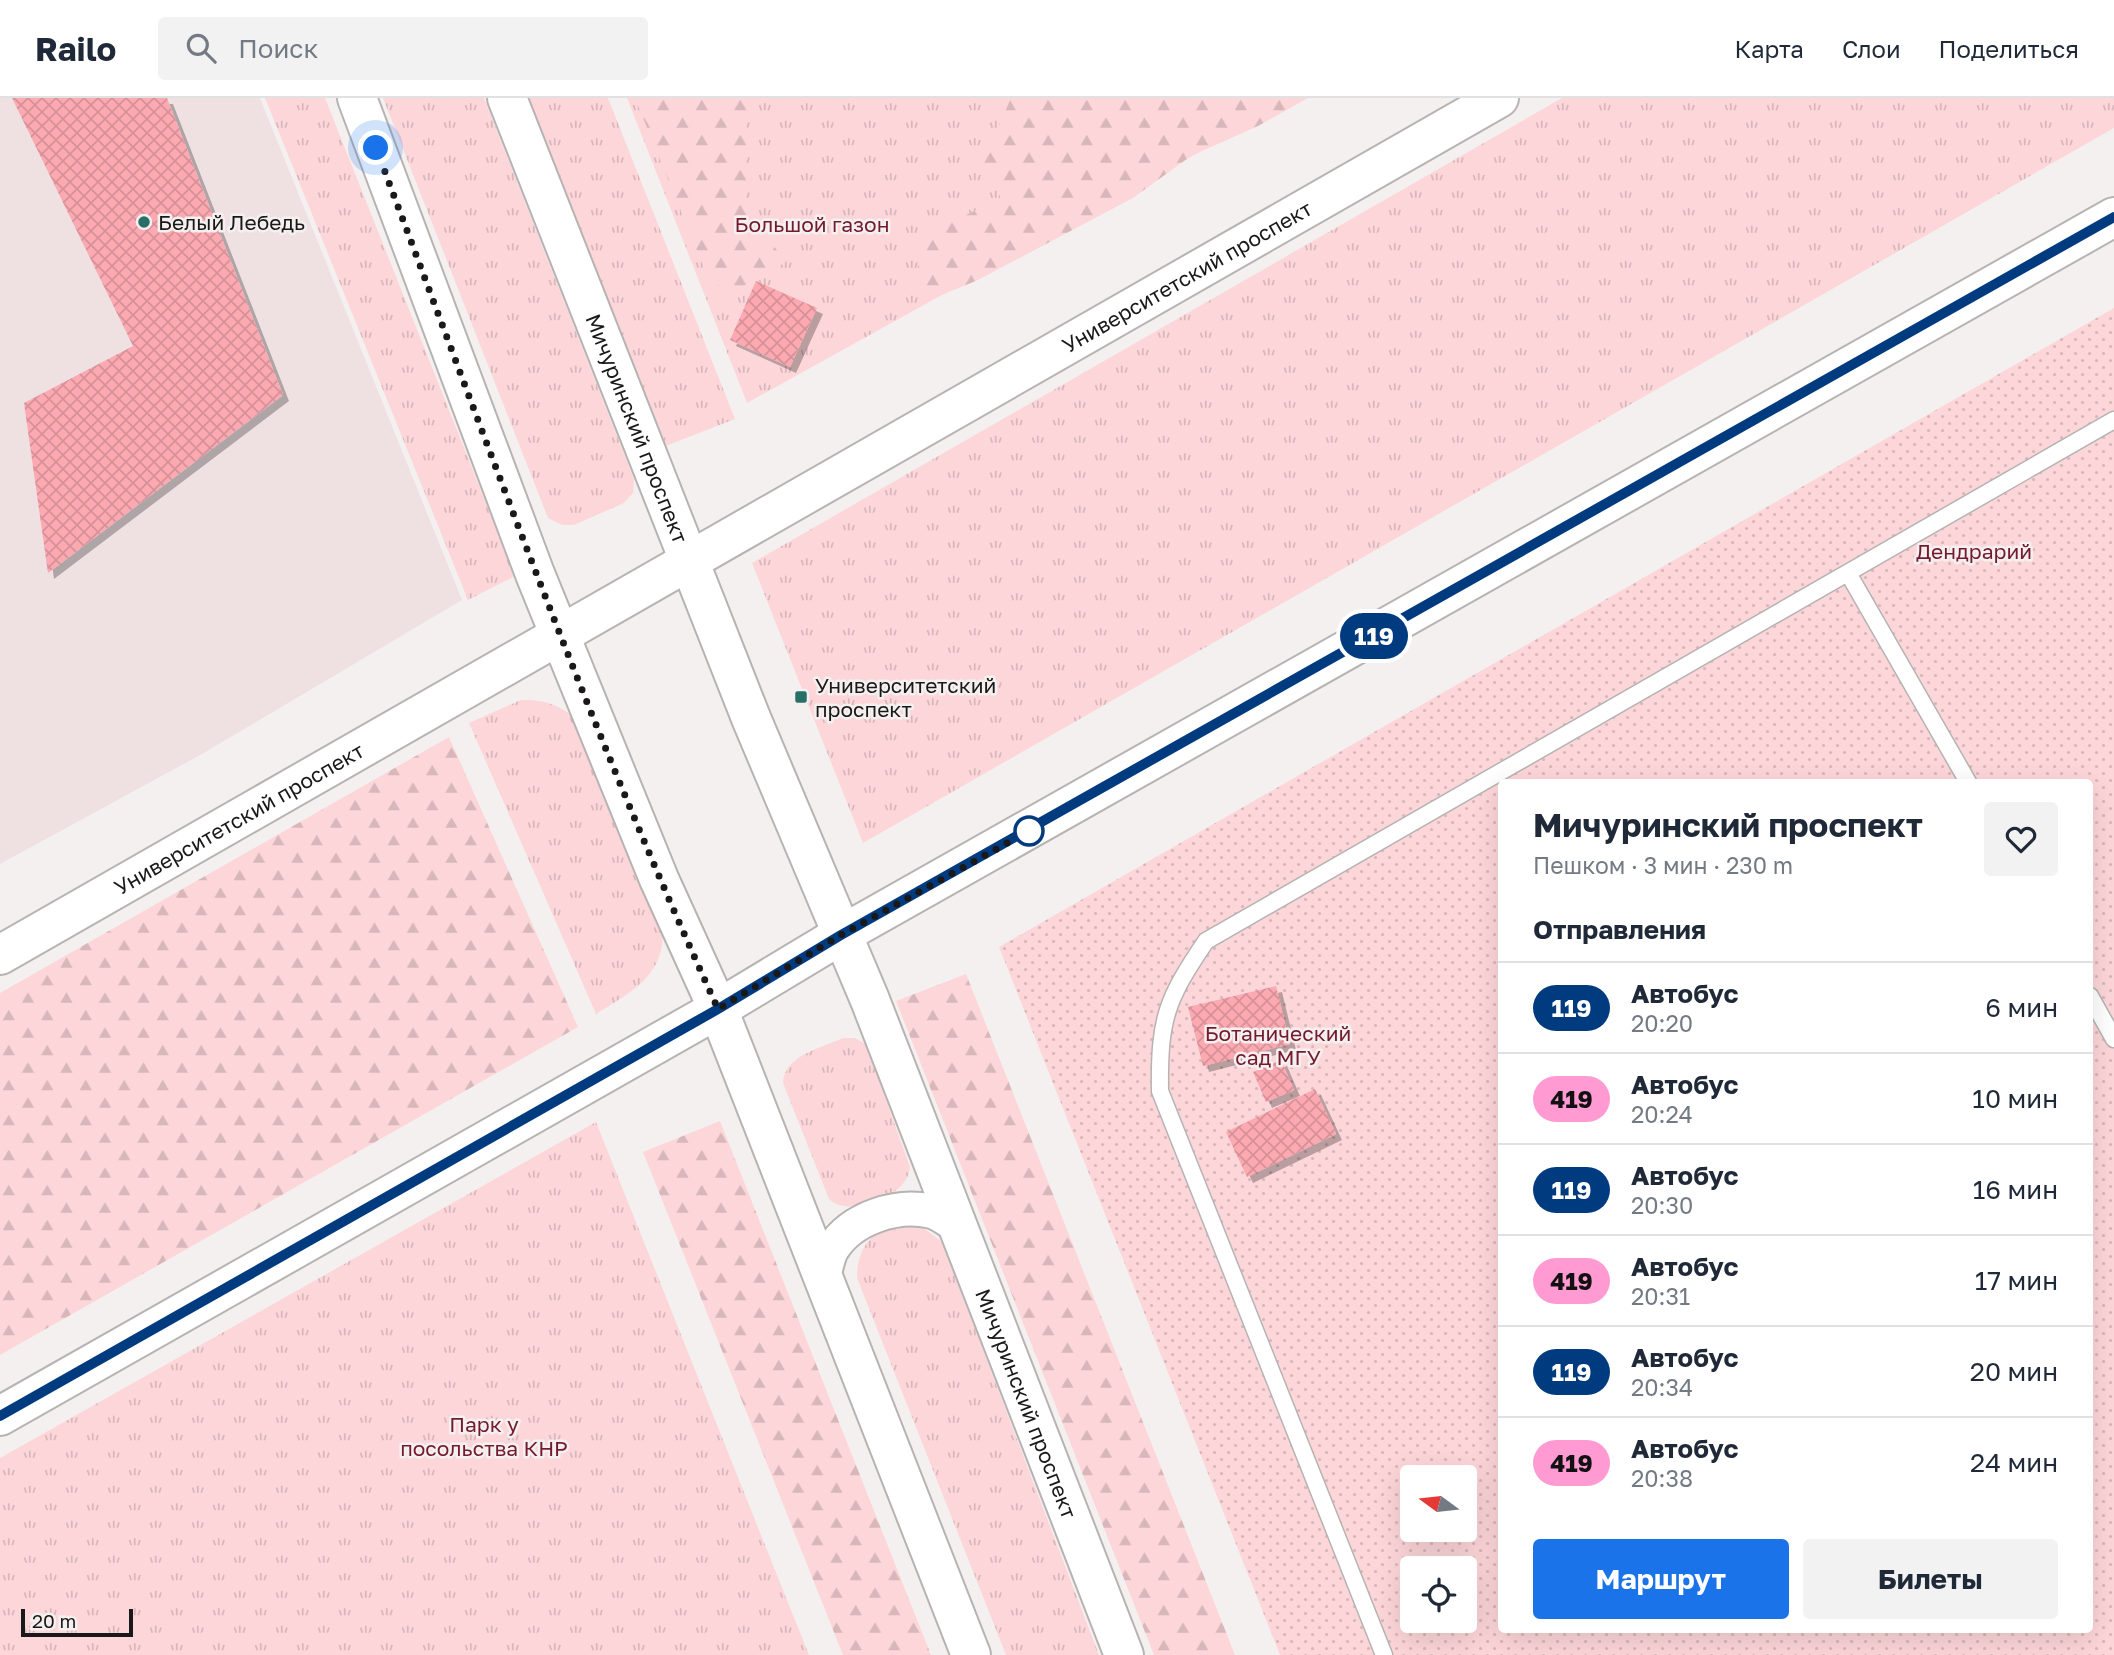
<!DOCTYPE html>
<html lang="ru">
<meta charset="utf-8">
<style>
:root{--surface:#fff;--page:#f2f2f3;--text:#1f2937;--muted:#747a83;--line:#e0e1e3;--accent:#1a73e8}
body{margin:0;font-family:"Golos Text",sans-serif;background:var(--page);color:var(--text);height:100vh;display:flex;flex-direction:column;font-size:26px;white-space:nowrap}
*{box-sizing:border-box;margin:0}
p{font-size:23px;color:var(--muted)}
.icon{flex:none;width:38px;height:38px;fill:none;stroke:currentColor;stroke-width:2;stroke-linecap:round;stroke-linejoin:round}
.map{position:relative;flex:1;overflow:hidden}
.side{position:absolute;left:1498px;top:681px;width:595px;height:854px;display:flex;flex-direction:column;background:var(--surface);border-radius:7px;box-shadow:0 7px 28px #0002}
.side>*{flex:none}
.badge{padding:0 14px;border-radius:23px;font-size:24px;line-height:46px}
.needle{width:46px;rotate:285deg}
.tools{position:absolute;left:1400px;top:1367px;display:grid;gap:14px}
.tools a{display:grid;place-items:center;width:77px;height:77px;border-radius:7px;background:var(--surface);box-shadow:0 7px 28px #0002;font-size:35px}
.scale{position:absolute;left:21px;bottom:18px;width:112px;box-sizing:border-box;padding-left:7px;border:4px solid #1a1818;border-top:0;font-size:19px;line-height:24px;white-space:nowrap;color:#1a1818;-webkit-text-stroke:5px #f5f0f0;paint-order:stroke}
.you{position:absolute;width:35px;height:35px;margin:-18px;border:5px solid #fff;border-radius:50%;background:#1a73e8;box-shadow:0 0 0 10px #1a73e833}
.map>.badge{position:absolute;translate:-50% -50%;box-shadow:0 0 0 4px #fff}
h2{padding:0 35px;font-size:26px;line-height:63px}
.round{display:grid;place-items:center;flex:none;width:74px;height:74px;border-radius:7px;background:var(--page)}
.head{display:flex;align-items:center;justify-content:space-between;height:119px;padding:0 35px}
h1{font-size:33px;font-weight:700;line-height:52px}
.primary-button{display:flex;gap:14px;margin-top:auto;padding:14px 35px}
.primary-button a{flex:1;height:80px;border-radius:7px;background:var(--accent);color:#fff;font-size:28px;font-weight:700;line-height:80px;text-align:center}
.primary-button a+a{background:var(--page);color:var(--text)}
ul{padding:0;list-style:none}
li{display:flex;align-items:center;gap:21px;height:91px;padding:0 35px;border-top:2px solid var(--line)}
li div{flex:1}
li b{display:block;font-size:26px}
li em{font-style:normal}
li .badge{min-width:77px;font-weight:700;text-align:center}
header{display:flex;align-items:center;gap:42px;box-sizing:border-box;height:98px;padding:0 35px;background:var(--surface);border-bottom:2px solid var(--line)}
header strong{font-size:33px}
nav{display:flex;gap:38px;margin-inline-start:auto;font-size:24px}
.search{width:490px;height:63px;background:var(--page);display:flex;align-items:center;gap:18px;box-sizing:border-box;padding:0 24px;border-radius:7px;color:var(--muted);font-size:26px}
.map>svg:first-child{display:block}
.built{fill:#efe1e2}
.grass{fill:url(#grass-tufts)}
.forest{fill:url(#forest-firs)}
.garden{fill:url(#garden-dots);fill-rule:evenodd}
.building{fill:url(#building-cross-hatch);filter:url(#shadow)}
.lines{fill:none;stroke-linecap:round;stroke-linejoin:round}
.lane-casing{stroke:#b7b3b3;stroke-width:19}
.street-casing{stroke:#b7b3b3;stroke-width:37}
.secondary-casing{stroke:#b7b3b3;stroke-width:42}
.primary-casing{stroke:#b7b3b3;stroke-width:42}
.lane{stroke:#fff;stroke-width:16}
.street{stroke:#fff;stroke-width:33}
.secondary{stroke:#fff;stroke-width:38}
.primary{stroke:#fff;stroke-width:38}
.line-casing{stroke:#fff;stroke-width:16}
.line{stroke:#003b80;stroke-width:10}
.walk{stroke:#1a1818;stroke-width:7;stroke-dasharray:0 12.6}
.poi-dot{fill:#287067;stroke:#f5f0f0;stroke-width:2.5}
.stop-dot{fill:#fff;stroke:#003b80;stroke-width:3.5}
.labels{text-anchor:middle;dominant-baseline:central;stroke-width:5;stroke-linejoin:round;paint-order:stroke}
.poi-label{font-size:21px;fill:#1a1818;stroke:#f5f0f0;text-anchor:start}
.park-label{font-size:21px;fill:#731a2e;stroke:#f5f0f0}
.street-label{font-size:21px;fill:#1a1818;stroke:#f5f0f0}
</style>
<header>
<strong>Railo</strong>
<div class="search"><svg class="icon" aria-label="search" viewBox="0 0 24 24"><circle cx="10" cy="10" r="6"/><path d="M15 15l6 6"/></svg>Поиск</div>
<nav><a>Карта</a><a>Слои</a><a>Поделиться</a></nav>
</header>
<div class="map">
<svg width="2114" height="1557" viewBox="0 0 2114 1557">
<defs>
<pattern id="grass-tufts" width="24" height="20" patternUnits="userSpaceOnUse" patternTransform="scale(1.75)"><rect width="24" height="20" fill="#fdd6d9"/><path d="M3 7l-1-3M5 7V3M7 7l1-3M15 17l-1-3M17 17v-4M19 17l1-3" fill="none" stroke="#d8b7ba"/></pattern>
<pattern id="forest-firs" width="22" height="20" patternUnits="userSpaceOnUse" patternTransform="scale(1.75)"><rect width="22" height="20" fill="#fdd6d9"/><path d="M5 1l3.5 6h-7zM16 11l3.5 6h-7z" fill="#d8b7ba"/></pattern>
<pattern id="garden-dots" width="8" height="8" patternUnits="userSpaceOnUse" patternTransform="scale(1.75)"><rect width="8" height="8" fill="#fdd6d9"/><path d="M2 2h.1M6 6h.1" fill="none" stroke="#d8b7ba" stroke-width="1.8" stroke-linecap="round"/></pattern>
<pattern id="building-cross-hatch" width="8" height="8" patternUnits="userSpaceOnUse" patternTransform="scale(1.75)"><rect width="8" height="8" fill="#fca9b2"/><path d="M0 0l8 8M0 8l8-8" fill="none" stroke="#d79198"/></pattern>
<filter id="shadow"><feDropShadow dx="6" dy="6" stdDeviation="0" flood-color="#0004"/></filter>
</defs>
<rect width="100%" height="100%" fill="#f5f0f0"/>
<path class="built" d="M 0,0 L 260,0 L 462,502 L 202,656 L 0,766 Z"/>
<path class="grass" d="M 265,0 L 325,0 L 515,478 L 468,502 Z
M 383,0 L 484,0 L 634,381 L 633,395 L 624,405 L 574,427 L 562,427 L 548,420 Z
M 527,0 L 608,0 L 735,321 L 663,349 Z
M 627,0 L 1297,0 L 747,305 Z
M 1562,0 L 2114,0 L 2114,30 L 863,745 L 752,465 Z
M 521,602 C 544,601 562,607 579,624 L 662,828 C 668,876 631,894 596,916 L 469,625 Z
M 843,940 L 855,940 L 866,946 L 910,1069 C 909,1098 850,1121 829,1101 L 783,985 C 784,957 822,950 843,940 Z
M 596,1024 L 809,1557 L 0,1557 L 0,1360 Z
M 896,1125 L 921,1128 L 942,1144 L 1099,1557 L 1006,1557 L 857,1180 C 857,1153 869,1134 896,1125 Z"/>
<path class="forest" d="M 635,0 L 747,0 L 746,112 L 786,164 L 731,195 L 708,180 Z
M 1011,0 L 1308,0 L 1258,28 L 1191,58 L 1133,100 L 978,182 L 930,202 L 914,182 L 927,136 L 1001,100 L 982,67 Z
M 449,639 L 578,929 L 0,1257 L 0,895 Z
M 966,876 L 1235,1557 L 1154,1557 L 896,903 Z
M 720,1023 L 931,1557 L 843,1557 L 643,1054 Z"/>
<path class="garden" d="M 2114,210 L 2114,1557 L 1280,1557 L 999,849 ZM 1502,684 L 2090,684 L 2090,1531 L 1502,1531 ZM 1412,1379 L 1465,1379 L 1465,1432 L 1412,1432 ZM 1412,1470 L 1465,1470 L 1465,1522 L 1412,1522 Z"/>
<path class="building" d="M 12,0 L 167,0 L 283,297 L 48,475 L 24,305 L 133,248 Z
M 756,183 L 817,210 L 790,269 L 730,242 Z
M 1276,888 L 1290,946 L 1203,968 L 1188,909 Z
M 1281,962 L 1294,992 L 1266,1004 L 1253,974 Z
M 1315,991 L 1336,1036 L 1247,1079 L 1226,1034 Z"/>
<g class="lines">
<defs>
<path id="lane" d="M 1848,475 L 1968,684
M 2090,898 L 2114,941
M 1384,1557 L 1160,993 C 1159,921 1166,902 1206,843 L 2114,322"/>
<path id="street" d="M 824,1176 C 827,1168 828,1157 833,1150 C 852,1120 896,1106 930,1113 C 940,1115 950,1124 959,1129"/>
<g id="secondary">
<path id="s1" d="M 0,857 L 1499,0"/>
<path d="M 0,1318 L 718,911 L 841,837 L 2114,119"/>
</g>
<g id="primary">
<path d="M 357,0 L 535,476 L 659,781 L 718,911 L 971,1557"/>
<path id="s2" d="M 507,0 L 751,620 L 870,902 L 1124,1557"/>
</g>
</defs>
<use href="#lane" class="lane-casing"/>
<use href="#street" class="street-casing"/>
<use href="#secondary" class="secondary-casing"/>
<use href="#primary" class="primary-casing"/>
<use href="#lane" class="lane"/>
<use href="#street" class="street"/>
<use href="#secondary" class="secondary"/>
<use href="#primary" class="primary"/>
</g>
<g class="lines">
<defs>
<path id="line" d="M 0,1318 L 718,911 L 841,837 L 2114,119"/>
</defs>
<use href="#line" class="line-casing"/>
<use href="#line" class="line"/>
<path class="walk" d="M 376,50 C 485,339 589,630 718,911 L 841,837 L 1029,733"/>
</g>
<g class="poi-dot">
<circle cx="144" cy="124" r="7"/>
<rect x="794" y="592" width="14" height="14" rx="3.5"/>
</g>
<circle class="stop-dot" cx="1029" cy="733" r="14"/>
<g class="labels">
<g class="poi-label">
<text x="158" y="124">Белый Лебедь</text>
<text x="815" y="587">Университетский<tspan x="815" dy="24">проспект</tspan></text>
</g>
<g class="park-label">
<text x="812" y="126">Большой газон</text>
<text x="1974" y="453">Дендрарий</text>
<text x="1278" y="935">Ботанический<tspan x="1278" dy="24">сад МГУ</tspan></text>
<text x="484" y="1326">Парк у<tspan x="484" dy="24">посольства КНР</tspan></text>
</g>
<g class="street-label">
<text stroke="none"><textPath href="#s1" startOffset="1367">Университетский проспект</textPath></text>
<text stroke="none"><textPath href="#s2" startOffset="355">Мичуринский проспект</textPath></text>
<text stroke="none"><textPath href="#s1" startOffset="275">Университетский проспект</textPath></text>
<text stroke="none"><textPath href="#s2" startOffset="1405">Мичуринский проспект</textPath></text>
</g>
</g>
</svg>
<div class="tools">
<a><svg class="needle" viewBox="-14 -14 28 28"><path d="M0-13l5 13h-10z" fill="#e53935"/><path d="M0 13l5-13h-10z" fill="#747a83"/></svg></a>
<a><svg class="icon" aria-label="locate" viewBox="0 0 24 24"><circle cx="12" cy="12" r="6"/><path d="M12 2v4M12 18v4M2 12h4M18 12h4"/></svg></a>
</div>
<div class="scale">20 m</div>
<div class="you" style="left:376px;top:50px"></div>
<b class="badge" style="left:1374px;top:538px;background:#003b80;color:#fff">119</b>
<section class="side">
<div class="head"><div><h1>Мичуринский проспект</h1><p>Пешком · 3 мин · 230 m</p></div><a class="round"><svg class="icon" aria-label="heart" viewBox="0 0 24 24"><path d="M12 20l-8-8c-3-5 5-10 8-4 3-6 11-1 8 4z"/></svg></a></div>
<h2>Отправления</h2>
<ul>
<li><span class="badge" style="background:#003b80;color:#fff">119</span><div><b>Автобус</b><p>20:20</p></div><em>6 мин</em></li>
<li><span class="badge" style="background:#ff9ad2;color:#111">419</span><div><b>Автобус</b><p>20:24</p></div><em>10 мин</em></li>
<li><span class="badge" style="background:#003b80;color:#fff">119</span><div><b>Автобус</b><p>20:30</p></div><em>16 мин</em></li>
<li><span class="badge" style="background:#ff9ad2;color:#111">419</span><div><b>Автобус</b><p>20:31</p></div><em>17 мин</em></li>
<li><span class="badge" style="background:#003b80;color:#fff">119</span><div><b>Автобус</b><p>20:34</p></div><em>20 мин</em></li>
<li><span class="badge" style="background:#ff9ad2;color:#111">419</span><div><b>Автобус</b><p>20:38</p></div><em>24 мин</em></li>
</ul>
<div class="primary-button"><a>Маршрут</a><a>Билеты</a></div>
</section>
</div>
